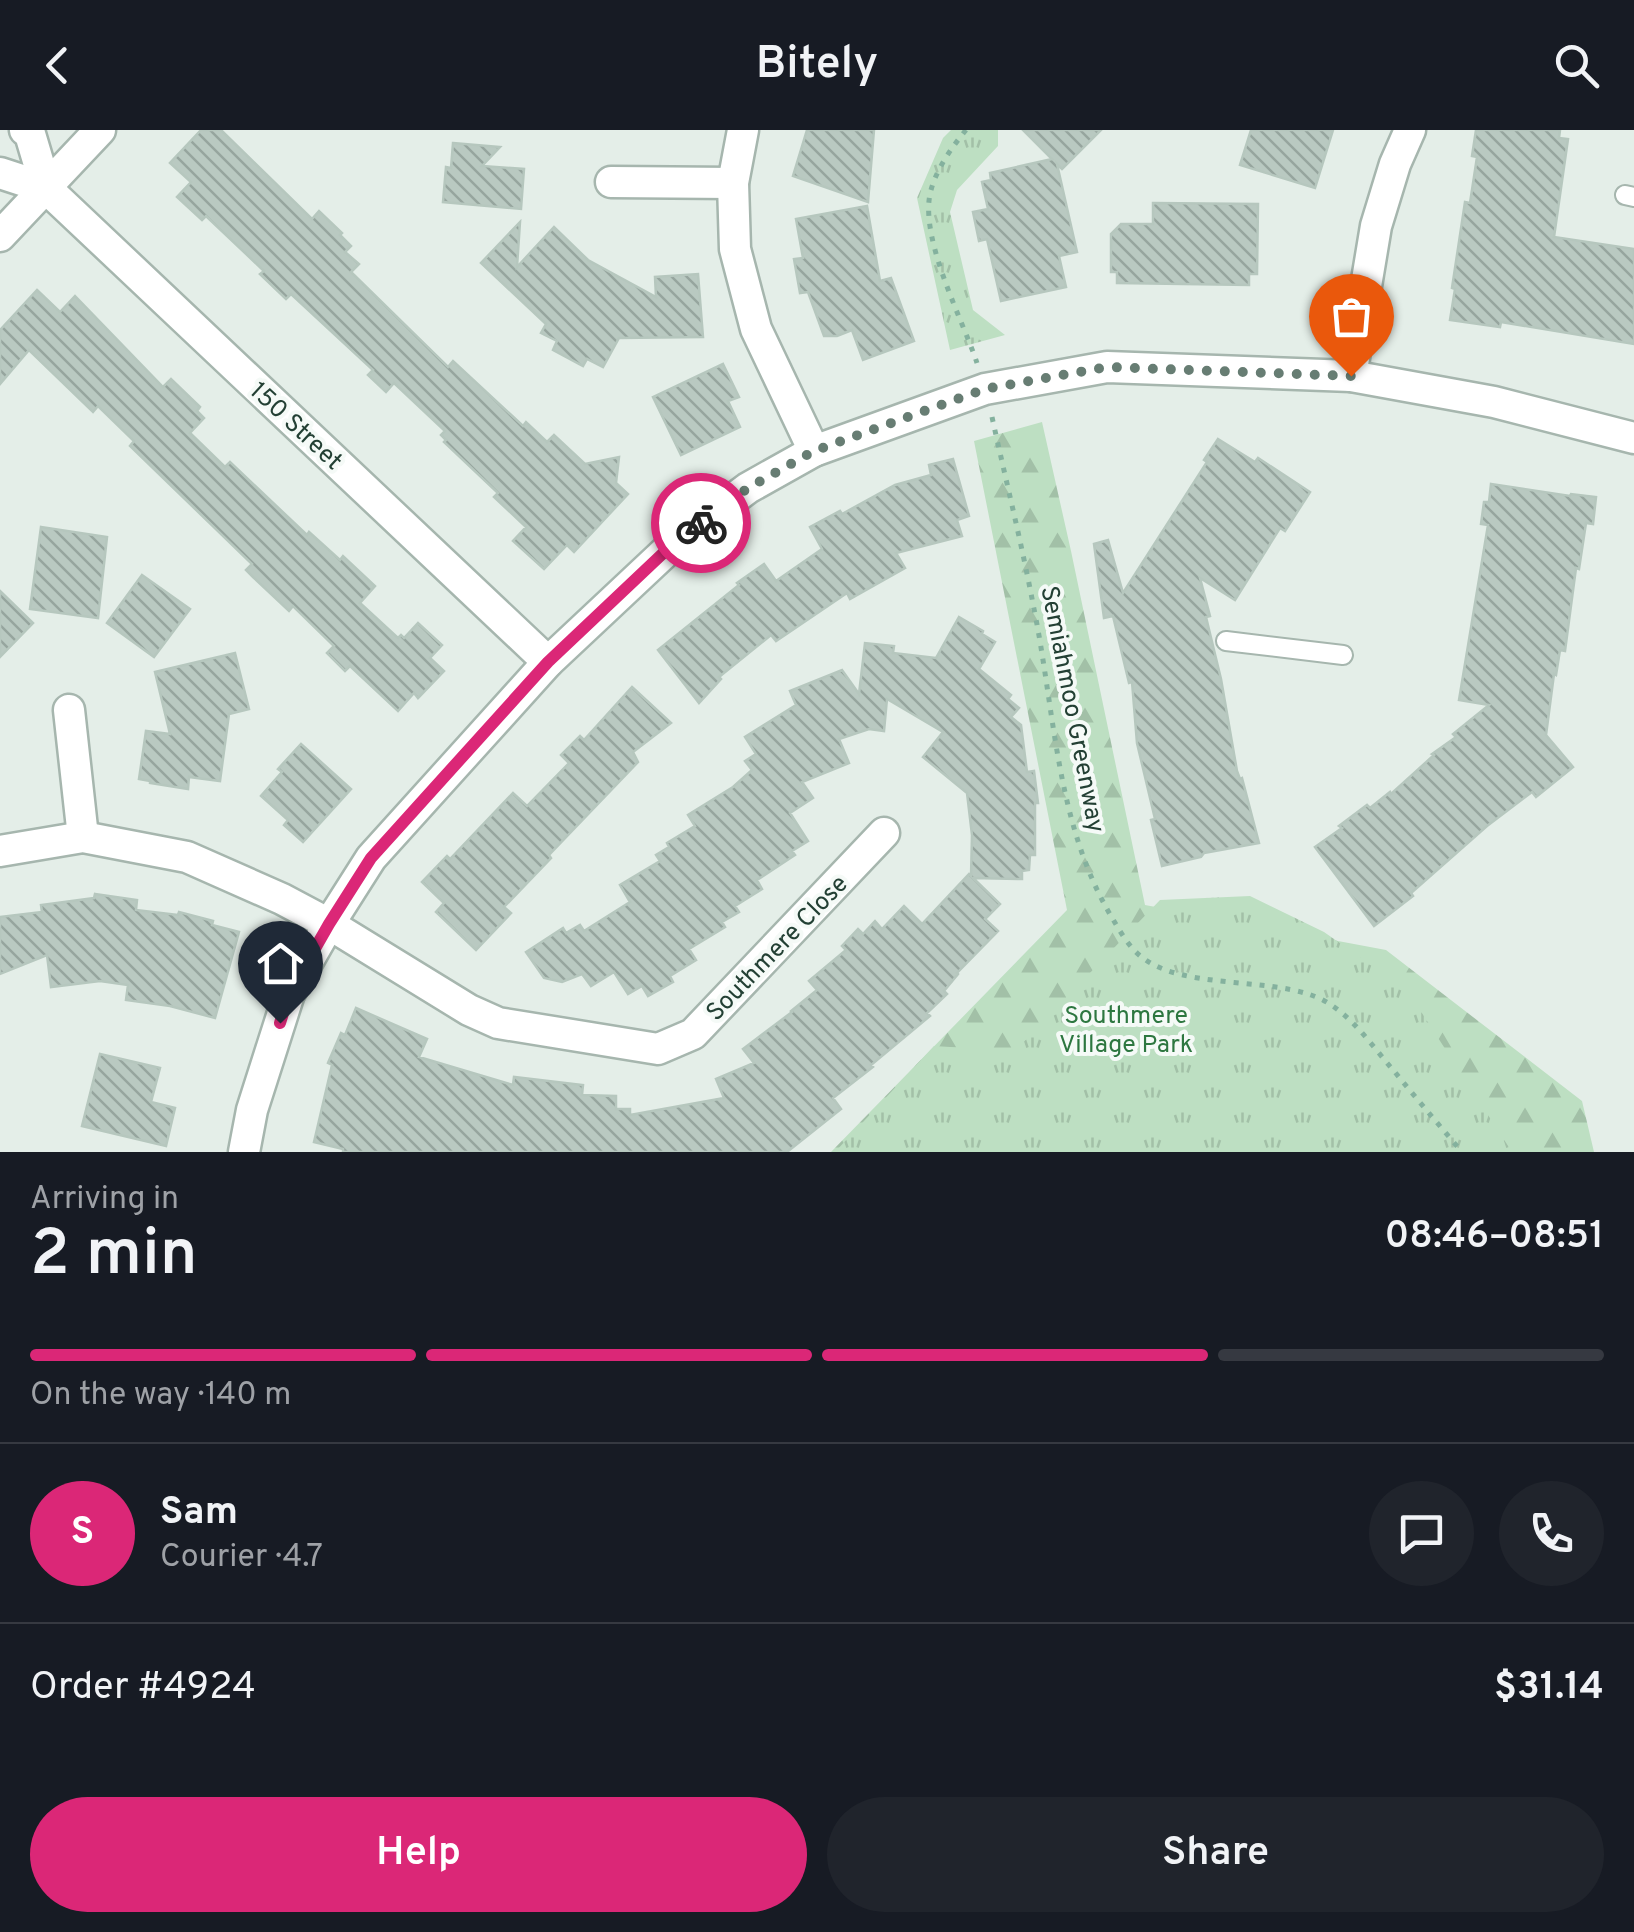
<!DOCTYPE html>
<html lang="en">
<head>
<meta charset="utf-8">
<style>
	:root { --surface:#171b24; --page:#20242c; --text:#f1f3f6; --muted:#9ea1a6; --line:#363941; --accent:#db2777 }
	body { margin:0; font-family:Overpass,sans-serif; background:var(--page); color:var(--text); height:100vh; display:flex; flex-direction:column; font-size:38px; white-space:nowrap }
	* { box-sizing:border-box; margin:0 }
	p { font-size:32px; color:var(--muted) }
	.icon { flex:none; width:55px; height:55px; fill:none; stroke:currentColor; stroke-width:2; stroke-linecap:round; stroke-linejoin:round }
	.map { position:relative; height:1022px; overflow:hidden }
	.sheet { display:flex; flex-direction:column; background:var(--surface); flex:1 }
	.sheet>* { flex:none }
	.pin { position:absolute; display:grid; place-items:center; width:85px; height:85px; color:#fff; margin:-102px -42px; border-radius:50% 50% 50% 0; rotate:-45deg; box-shadow:0 0 10px #0007 }
	.pin .icon { rotate:45deg }
	.courier { position:absolute; display:grid; place-items:center; width:100px; height:100px; margin:-50px; border:8px solid #db2777; border-radius:50%; background:#fff; color:#222; box-shadow:0 2px 12px #0007 }
	.summary em { font-style:normal; font-weight:600 }
	.summary div { display:flex; flex-direction:column-reverse }
	.summary { display:flex; align-items:center; justify-content:space-between; height:170px; padding:0 30px }
	h1 { font-size:65px; font-weight:600; line-height:75px }
	.bar { display:grid; grid-template-columns:repeat(4,1fr); gap:15px 10px; align-content:center; height:120px; padding:0 30px }
	.bar i { height:12px; border-radius:8px; background:var(--line) }
	.bar .active { background:var(--accent) }
	.bar p { grid-column:span 4 }
	.line { display:flex; align-items:center; gap:25px; padding:0 30px; border-top:2px solid var(--line) }
	.line div { flex:1 }
	.round { display:grid; place-items:center; flex:none; width:105px; height:105px; border-radius:52px; background:var(--page) }
	.cta { display:flex; gap:20px; margin-top:auto; padding:20px 30px }
	.cta a { flex:1; height:115px; border-radius:60px; background:var(--accent); color:#fff; font-size:40px; font-weight:600; line-height:115px; text-align:center }
	.cta a+a { background:var(--page); color:var(--text) }
	header { display:flex; justify-content:space-between; align-items:center; height:130px; padding:0 30px; background:var(--surface); font-size:45px; font-weight:600 }
	.map>svg:first-child { display:block }
</style>
</head>
<body>
<header><svg class="icon" aria-label="back" viewBox="0 0 24 24"><path d="M15 5l-7 7 7 7"/></svg>Bitely<svg class="icon" aria-label="search" viewBox="0 0 24 24"><circle cx="10" cy="10" r="6"/><path d="M15 15l6 6"/></svg></header>
<div class="map">
<svg width="1634" height="1022" viewBox="0 0 1634 1022">
	<defs>
		<pattern id="forest-firs" width="22" height="20" patternUnits="userSpaceOnUse" patternTransform="scale(2.5)"><rect width="22" height="20" fill="#bddfc2"/><path d="M5 1l3.5 6h-7zM16 11l3.5 6h-7z" fill="#a2c0a7"/></pattern>
		<pattern id="park-tufts" width="24" height="20" patternUnits="userSpaceOnUse" patternTransform="scale(2.5)"><rect width="24" height="20" fill="#bddfc2"/><path d="M3 7l-1-3M5 7V3M7 7l1-3M15 17l-1-3M17 17v-4M19 17l1-3" fill="none" stroke="#a2c0a7"/></pattern>
		<pattern id="building-back-hatch" width="6" height="6" patternUnits="userSpaceOnUse" patternTransform="scale(2.5)"><rect width="6" height="6" fill="#b9c9c1"/><path d="M-1 5l2 2M0 0l6 6M5-1l2 2" fill="none" stroke="#96a59e"/></pattern>
	</defs>
	<rect width="100%" height="100%" fill="#e4eee8"/>
	<!-- forest -->
	<polygon fill="url(#forest-firs)" points="1042,292 1071,421 1145,775 1386,820 1582,971 1594,1022 831,1022 1067,780 974,311"/>
	<!-- park -->
	<g fill="url(#park-tufts)">
		<polygon points="951,0 998,0 998,16 957,60 950,82 973,180 1005,205 950,220 917,68 943,8"/>
		<polygon points="1250,766 1324,802 1407,860 1512,1022 835,1022 934,916 1015,921 1160,770"/>
	</g>
	<!-- building -->
	<g fill="url(#building-back-hatch)" stroke="#b6c7be" stroke-width="2.5">
		<polygon points="201,0 221,0 312,89 319,81 342,103 340,105 351,116 345,122 359,134 351,142 448,237 453,231 523,296 526,292 547,312 554,305 585,334 619,327 616,353 628,364 574,422 567,415 544,439 513,411 526,397 494,367 498,363 444,312 446,310 441,305 445,301 394,253 386,262 368,245 373,240 291,164 286,169 260,144 264,141 206,86 202,90 177,67 191,52 170,33"/>
		<polygon points="807,0 874,0 868,72 793,46"/>
		<polygon points="1023,0 1101,0 1062,39 1057,34 1077,122 1059,126 1066,157 1001,171 987,109 979,111 973,82 988,79 982,52 991,50 990,43 1052,29"/>
		<polygon points="1251,0 1333,0 1315,58 1240,35"/>
		<polygon points="1476,0 1560,0 1559,8 1568,9 1554,107 1634,119 1634,214 1501,192 1500,197 1450,190 1455,159 1452,158 1465,72 1470,73 1477,27 1472,26"/>
		<polygon points="453,13 500,17 482,36 524,39 521,79 443,72 446,37 451,38"/>
		<polygon points="1153,73 1258,74 1257,144 1249,144 1249,155 1117,153 1117,142 1111,142 1111,104 1121,94 1153,94"/>
		<polygon points="867,76 880,151 891,148 914,211 863,230 852,200 837,206 824,206 808,162 800,163 794,129 803,128 796,89"/>
		<polygon points="520,92 517,137 554,97 588,130 656,167 655,147 698,144 703,207 619,208 603,237 587,229 583,236 553,220 557,211 541,203 546,194 481,133"/>
		<polygon points="37,160 60,182 75,166 163,257 171,249 200,277 197,281 204,288 190,303 225,337 230,332 307,405 309,402 340,430 343,426 375,456 360,473 398,508 401,505 404,508 418,493 442,515 430,528 444,541 418,568 414,563 398,581 350,536 345,541 327,523 334,516 293,476 289,481 253,447 246,440 252,434 130,316 134,311 98,276 93,282 29,220 0,254 0,200"/>
		<polygon points="723,234 739,267 728,271 740,297 681,325 653,267"/>
		<polygon points="1218,309 1255,332 1258,328 1310,362 1285,401 1280,398 1235,470 1200,448 1210,486 1206,487 1221,549 1237,641 1240,649 1242,648 1259,713 1204,723 1201,727 1162,736 1151,690 1155,689 1137,613 1132,552 1129,553 1113,486 1104,488 1094,414 1108,410 1123,463 1207,332 1204,330"/>
		<polygon points="953,329 969,386 957,390 962,406 896,423 905,438 850,469 847,463 776,511 771,505 719,547 721,549 699,573 658,520 739,455 737,453 764,434 776,451 822,419 810,397 840,381 842,384 895,355 931,345 929,335"/>
		<polygon points="1491,354 1570,366 1571,364 1596,367 1593,394 1586,393 1579,439 1576,438 1565,521 1560,520 1556,545 1554,544 1546,605 1573,637 1536,667 1532,662 1487,696 1411,763 1413,766 1374,796 1315,717 1342,698 1339,696 1367,675 1370,678 1390,662 1391,664 1434,625 1432,624 1456,607 1453,604 1489,575 1459,570 1488,395 1481,394 1484,372 1489,372"/>
		<polygon points="41,397 107,407 98,488 30,479"/>
		<polygon points="142,445 190,479 154,527 107,493"/>
		<polygon points="0,461 33,493 0,527"/>
		<polygon points="959,487 983,501 982,504 995,512 979,539 1011,565 1008,569 1019,578 1011,587 1021,595 1027,642 1034,641 1038,673 1035,673 1035,725 1030,725 1029,740 1022,741 1022,749 973,748 1000,774 985,789 998,801 957,843 958,844 944,861 947,864 927,883 930,886 871,935 873,937 833,968 841,979 787,1022 343,1022 343,1019 314,1012 332,935 328,933 341,903 345,905 356,878 427,909 419,927 513,955 514,947 583,955 582,965 616,966 616,979 630,979 630,985 724,968 716,949 754,933 743,919 792,882 791,881 817,860 809,851 846,820 842,816 858,799 863,804 875,791 882,799 904,776 922,794 969,744 971,746 972,705 967,663 923,627 943,602 887,569 884,601 869,599 839,609 849,633 802,652 813,668 790,683 808,711 792,721 795,725 757,750 762,759 735,776 739,782 722,792 725,797 689,819 696,830 670,846 673,852 648,866 642,856 628,864 614,842 591,856 582,844 562,852 544,848 526,822 563,798 566,803 580,795 584,801 630,772 620,755 660,731 656,725 669,717 667,713 695,696 688,685 733,657 752,640 745,631 756,624 745,607 796,575 790,561 842,540 859,564 865,513 894,516 893,523 936,528"/>
		<polygon points="235,523 249,579 229,584 220,651 189,647 188,659 150,653 150,651 139,649 146,601 170,604 155,542"/>
		<polygon points="632,557 671,593 633,622 638,632 549,725 551,728 504,777 511,783 476,820 436,782 444,773 422,752 447,726 450,729 513,663 527,676 569,633 561,625 580,606 584,610"/>
		<polygon points="301,614 351,659 303,712 284,695 288,690 261,666 282,642 278,639"/>
		<polygon points="95,764 137,770 136,780 178,785 179,782 213,791 212,795 239,802 215,888 170,876 126,870 128,855 100,851 51,857 47,825 0,844 0,787 42,782 41,775 94,768"/>
		<polygon points="100,924 160,938 151,972 175,978 166,1016 82,996"/>
	</g>
	<g fill="none" stroke-linecap="round" stroke-linejoin="round">
		<!-- service casing -->
		<g stroke="#a6b6ae" stroke-width="22">
			<g id="service">
				<polyline points="1625,65 1634,67"/>
				<polyline points="1226,511 1343,525"/>
			</g>
		</g>
		<!-- minor casing -->
		<g stroke="#a6b6ae" stroke-width="35">
			<g id="minor">
				<polyline points="25,0 30,4 46,58"/>
				<polyline points="743,0 733,53 735,119 756,199 814,321"/>
				<polyline points="0,43 46,58 548,532"/>
				<polyline points="611,52 733,53"/>
				<polyline points="1351,246 1376,96 1395,34 1410,0"/>
				<polyline points="69,580 83,707"/>
				<polyline points="0,721 83,707 187,727 282,769 329,794 469,880 498,893 658,919 693,904 884,703"/>
				<polyline points="244,1022 252,980 289,864 329,794 371,728 548,532 677,411 748,358 814,321 985,259 1107,237 1351,246 1494,272 1634,308"/>
			</g>
		</g>
		<!-- tertiary casing -->
		<g stroke="#a6b6ae" stroke-width="35">
			<polyline id="tertiary" points="0,106 100,0"/>
		</g>
		<!-- path -->
		<g stroke="#84b19e" stroke-width="5" stroke-dasharray="5 8" stroke-linecap="butt">
			<path d="M966,0C952,17 937,38 931,60C918,106 962,188 977,233"/>
			<path d="M992,287C1006,351 1022,415 1034,479C1055,582 1056,693 1111,786C1120,801 1129,818 1143,828C1182,858 1263,848 1311,865C1347,877 1370,914 1394,941C1416,968 1439,995 1462,1022"/>
		</g>
		<!-- service -->
		<use href="#service" stroke="#fff" stroke-width="18"/>
		<!-- minor -->
		<use href="#minor" stroke="#fff" stroke-width="30"/>
		<!-- tertiary -->
		<use href="#tertiary" stroke="#fff" stroke-width="30"/>
	</g>
	<g fill="none" stroke-linecap="round" stroke-linejoin="round">
		<!-- done -->
		<polyline stroke="#677d73" stroke-width="10" stroke-dasharray="0 18" points="701,393 748,358 814,321 985,259 1107,237 1351,246"/>
		<!-- route -->
		<polyline stroke="#db2777" stroke-width="12" points="280,893 289,864 329,794 371,728 548,532 676,411 701,393"/>
	</g>
	<g text-anchor="middle" stroke-width="8" stroke-linejoin="round" paint-order="stroke">
		<!-- street labels -->
		<g font-size="25" fill="#234034" stroke="#f5faf7">
			<text transform="translate(297 295) rotate(43)" y="9">150 Street</text>
			<text transform="translate(1074 579) rotate(79)" y="9">Semiahmoo Greenway</text>
			<text transform="translate(776 817) rotate(-46)" y="9">Southmere Close</text>
		</g>
		<!-- park labels -->
		<g font-size="25" fill="#2d7740" stroke="#f5faf7">
			<text x="1126" y="893">Southmere<tspan x="1126" dy="29">Village Park</tspan></text>
		</g>
	</g>
</svg>
<div class="pin" style="left:1351px;top:246px;background:#ea580c"><svg class="icon" aria-label="bag" viewBox="0 0 24 24"><path d="M5 8h14l-1 12H6zM9 8a3 3 0 0 1 6 0"/></svg></div>
<div class="pin" style="left:280px;top:893px;background:#1f2937"><svg class="icon" aria-label="home" viewBox="0 0 24 24"><path d="M3 11l9-7 9 7M6 9v11h12V9"/></svg></div>
<div class="courier" style="left:701px;top:393px"><svg class="icon" aria-label="bike" viewBox="0 0 24 24"><circle cx="6" cy="16" r="4"/><circle cx="18" cy="16" r="4"/><path d="M6 16l4-8h5l3 8M10 8l3 8H6M13 5h3"/></svg></div>
</div>
<section class="sheet">
<div class="summary"><div><h1>2 min</h1><p>Arriving in</p></div><em>08:46–08:51</em></div>
<div class="bar"><i class="active"></i><i class="active"></i><i class="active"></i><i></i><p>On the way · 140 m</p></div>
<div class="line" style="height:180px"><b class="round" style="background:var(--accent);color:#fff">S</b><div><b>Sam</b><p>Courier · 4.7</p></div><a class="round"><svg class="icon" aria-label="chat" viewBox="0 0 24 24"><path d="M4 5h16v11H9l-5 4z"/></svg></a><a class="round"><svg class="icon" aria-label="phone" viewBox="0 0 24 24"><path d="M5 4h4l2 5-3 2q2 4 5 5l2-3 5 2v4C11 20 4 13 5 4z"/></svg></a></div>
<div class="line" style="height:130px"><div>Order #4924</div><b>$31.14</b></div>
<div class="cta"><a>Help</a><a>Share</a></div>
</section>
</body>
</html>
